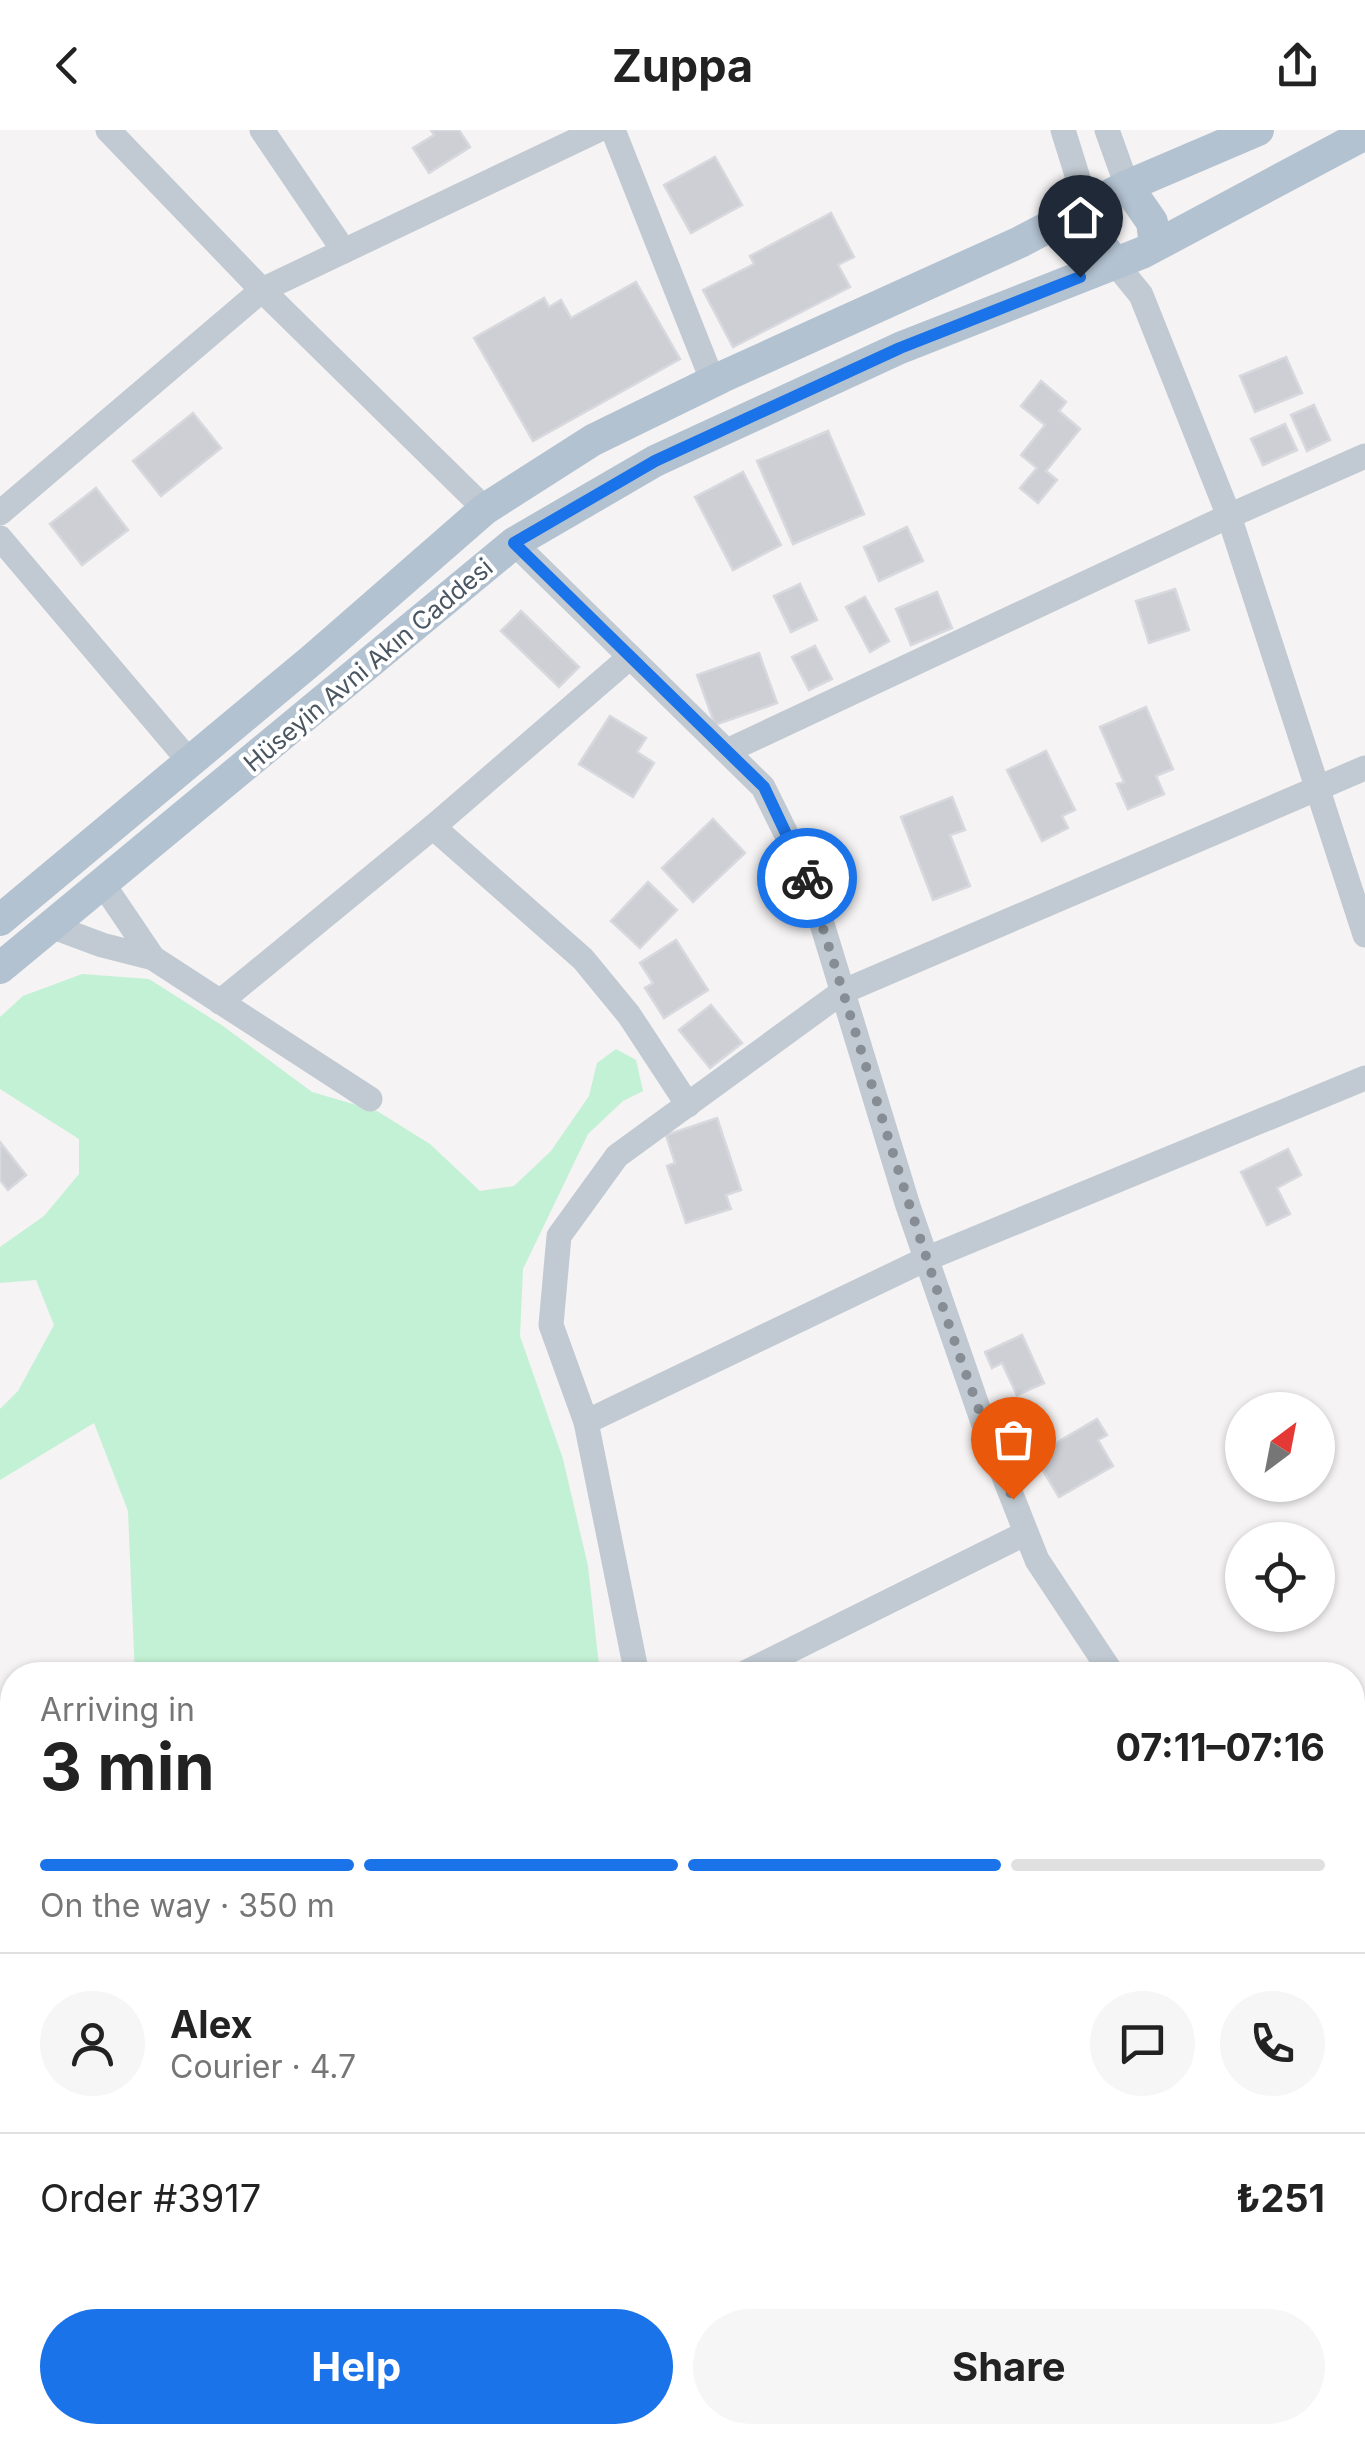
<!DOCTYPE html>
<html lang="en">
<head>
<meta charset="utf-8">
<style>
	:root { --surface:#fff; --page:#f6f6f6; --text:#222; --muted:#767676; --line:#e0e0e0; --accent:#1a73e8 }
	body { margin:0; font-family:Inter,sans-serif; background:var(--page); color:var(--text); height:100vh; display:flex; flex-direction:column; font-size:38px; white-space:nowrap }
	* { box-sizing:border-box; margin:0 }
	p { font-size:32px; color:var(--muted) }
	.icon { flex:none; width:55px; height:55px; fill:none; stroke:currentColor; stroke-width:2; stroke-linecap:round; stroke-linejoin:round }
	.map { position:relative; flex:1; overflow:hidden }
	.panel { position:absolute; left:0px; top:1532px; width:1365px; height:782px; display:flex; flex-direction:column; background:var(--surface); border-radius:40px 40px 0 0; box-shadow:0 2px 8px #0004 }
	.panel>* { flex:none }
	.needle { width:65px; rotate:32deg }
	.tools { position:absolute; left:1225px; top:1262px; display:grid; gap:20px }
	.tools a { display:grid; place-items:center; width:110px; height:110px; border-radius:50%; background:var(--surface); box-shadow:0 2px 8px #0004; font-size:50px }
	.pin { position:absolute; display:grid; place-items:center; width:85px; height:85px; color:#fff; margin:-102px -42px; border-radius:50% 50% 50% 0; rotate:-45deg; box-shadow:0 0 10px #0007 }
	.pin .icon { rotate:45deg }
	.courier { position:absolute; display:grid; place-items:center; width:100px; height:100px; margin:-50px; border:8px solid #1a73e8; border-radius:50%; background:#fff; color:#222; box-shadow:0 2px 12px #0007 }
	.head em { font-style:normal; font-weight:700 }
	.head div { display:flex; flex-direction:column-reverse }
	.head { display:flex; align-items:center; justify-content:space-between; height:170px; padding:0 40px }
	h1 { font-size:65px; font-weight:700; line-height:75px }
	.bar { display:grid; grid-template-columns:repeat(4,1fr); gap:15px 10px; align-content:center; height:120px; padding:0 40px }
	.bar i { height:12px; border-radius:8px; background:var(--line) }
	.bar .selected { background:var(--accent) }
	.bar p { grid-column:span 4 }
	.line { display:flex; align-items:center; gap:25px; padding:0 40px; border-top:2px solid var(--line) }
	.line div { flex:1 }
	.round { display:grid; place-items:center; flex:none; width:105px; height:105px; border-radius:52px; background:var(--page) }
	.cta { display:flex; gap:20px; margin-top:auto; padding:20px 40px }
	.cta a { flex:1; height:115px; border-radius:60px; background:var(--accent); color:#fff; font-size:40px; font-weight:700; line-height:115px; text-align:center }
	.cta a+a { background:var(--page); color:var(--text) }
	header { display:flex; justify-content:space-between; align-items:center; height:130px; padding:0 40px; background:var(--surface); font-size:45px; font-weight:700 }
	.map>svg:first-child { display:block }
</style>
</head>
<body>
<header><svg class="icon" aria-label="back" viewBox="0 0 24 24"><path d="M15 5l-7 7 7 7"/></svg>Zuppa<svg class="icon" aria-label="share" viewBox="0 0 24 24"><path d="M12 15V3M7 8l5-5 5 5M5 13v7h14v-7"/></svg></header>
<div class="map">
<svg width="1365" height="2313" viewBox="0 0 1365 2313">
	<rect width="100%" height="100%" fill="#f5f3f3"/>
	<!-- green -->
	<g fill="#c3f1d5">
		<polygon points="82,844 149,849 223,896 312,962 377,981 430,1014 480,1061 514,1056 551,1021 589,966 597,933 616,919 636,930 643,961 623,971 588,1004 523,1139 520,1206 563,1329 588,1436 600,1545 135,1545 128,1381 94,1293 0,1350 0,1279 18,1261 54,1195 36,1150 0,1153 0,1117 44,1086 79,1044 79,1009 0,959 0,887 23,866"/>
		<polygon points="12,1620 12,1762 0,1741 0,1627"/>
		<polygon points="0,1952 12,1964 12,2302 298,2302 304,2313 0,2313"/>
		<polygon points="1045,2302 1061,2312 1091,2303 1190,2303 1184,2313 646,2313 632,2303"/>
	</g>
	<!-- building -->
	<g fill="#cdcfd5" stroke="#d7d9de" stroke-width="2.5">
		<polygon points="431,0 459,0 470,17 429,43 413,18 434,5"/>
		<polygon points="715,27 742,75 691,103 664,55"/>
		<polygon points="831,83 854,127 838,135 850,157 733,217 703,160 754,134 750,126"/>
		<polygon points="636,152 680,229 533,311 474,208 544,168 549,177 561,170 571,188"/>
		<polygon points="1286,227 1302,263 1255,282 1240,246"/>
		<polygon points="1041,251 1066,272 1059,281 1080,299 1046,341 1057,350 1038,373 1020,358 1037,338 1021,325 1045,295 1021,276"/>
		<polygon points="1314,275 1330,310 1307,321 1291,285"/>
		<polygon points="193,283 221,318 161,366 133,331"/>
		<polygon points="1285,294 1297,320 1263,335 1251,309"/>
		<polygon points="828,301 864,384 793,414 757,331"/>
		<polygon points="743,342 781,415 733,440 695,367"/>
		<polygon points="96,358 128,400 82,435 50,394"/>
		<polygon points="907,397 923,431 879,451 864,417"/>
		<polygon points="800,454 817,490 791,502 774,466"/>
		<polygon points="1175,459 1189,500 1149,513 1136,471"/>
		<polygon points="937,462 952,498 911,515 896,479"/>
		<polygon points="865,467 889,511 870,522 846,477"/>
		<polygon points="521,481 579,537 559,557 501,501"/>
		<polygon points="815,516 832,549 809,560 792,527"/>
		<polygon points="759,523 777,573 715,595 697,545"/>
		<polygon points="1146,577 1173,639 1156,646 1164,664 1128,679 1117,654 1124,652 1100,597"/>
		<polygon points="610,586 646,608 637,622 654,633 633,667 579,634"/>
		<polygon points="1046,621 1075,680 1062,686 1068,698 1042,711 1007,640"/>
		<polygon points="952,667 965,700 950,705 970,756 933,770 901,687"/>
		<polygon points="713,689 745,723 693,772 662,738"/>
		<polygon points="648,752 677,780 640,818 611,791"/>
		<polygon points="676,810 708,860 664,888 645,858 653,853 640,833"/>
		<polygon points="711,875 742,913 710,938 679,900"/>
		<polygon points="717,988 741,1060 726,1065 731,1079 686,1093 667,1036 675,1033 666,1005"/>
		<polygon points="0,1012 26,1045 8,1060 0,1050"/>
		<polygon points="1288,1019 1301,1045 1277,1058 1290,1084 1267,1095 1241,1042"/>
		<polygon points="1022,1205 1044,1253 1017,1265 1002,1233 992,1238 985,1222"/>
		<polygon points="1097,1289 1107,1305 1098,1310 1113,1336 1059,1367 1034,1326"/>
	</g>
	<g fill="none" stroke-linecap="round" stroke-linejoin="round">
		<!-- path -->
		<g stroke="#7ad0a6" stroke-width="4" stroke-dasharray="8 5" stroke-linecap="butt">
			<polyline points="0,2280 12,2285"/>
			<polyline points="28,2302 37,2313"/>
		</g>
		<!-- minor -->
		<g stroke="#c1cad2" stroke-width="25">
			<polyline points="108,0 262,160 598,0"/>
			<polyline points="262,0 344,121"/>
			<polyline points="613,0 713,252"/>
			<polyline points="1063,0 1087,77"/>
			<polyline points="1107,0 1127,56"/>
			<polyline points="1115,133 1141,165 1229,386 1365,805"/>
			<polyline points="0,383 262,160 485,379"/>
			<polyline points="0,408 190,632"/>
			<polyline points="514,413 763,657 808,748 908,1076 986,1301 1037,1430 1113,1545"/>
			<polyline points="727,621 1229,386 1365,326"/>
			<polyline points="433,697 583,829 629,885 688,975"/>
			<polyline points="103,754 153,828"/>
			<polyline points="51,796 102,815 153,828 370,969"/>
			<polyline points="220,872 433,697 630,527"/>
			<polyline points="586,1292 926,1129 1365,948"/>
			<polyline points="637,1545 586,1292 551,1195 559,1106 617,1026 842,862 1365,638"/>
			<polyline points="741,1545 1026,1403"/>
			<polyline points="1352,1930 1365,1951"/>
		</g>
		<!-- major -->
		<g stroke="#b3c2d1" stroke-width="32">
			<polyline points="1127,56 1152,92 1155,115"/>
			<polyline points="1087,77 1098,111 1115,133"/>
			<polyline points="0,790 313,529 485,379 593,310 722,247 1020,112 1127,56 1258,0"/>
			<polyline points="0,838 514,413 655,331 900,218 1144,122 1365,4"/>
			<polyline points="0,1860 12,1869"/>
			<polyline points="0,1901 12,1911"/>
			<polyline points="333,2302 339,2313"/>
			<polyline points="381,2302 387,2313"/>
		</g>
	</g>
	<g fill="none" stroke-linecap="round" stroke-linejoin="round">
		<!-- done -->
		<path stroke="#868d94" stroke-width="10" stroke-dasharray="0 18" d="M807,748C874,956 932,1166 1013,1369"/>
		<!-- route -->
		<polyline stroke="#1a73e8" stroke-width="12" points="807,748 764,657 514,413 655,331 900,218 1080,147"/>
	</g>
	<g text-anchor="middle" stroke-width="8" stroke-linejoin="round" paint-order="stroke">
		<!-- street labels -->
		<g font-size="25" fill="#4a5661" stroke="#fff">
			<text transform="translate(368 535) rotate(-40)" y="9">Hüseyin Avni Akın Caddesi</text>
		</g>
	</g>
</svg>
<div class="tools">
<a><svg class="needle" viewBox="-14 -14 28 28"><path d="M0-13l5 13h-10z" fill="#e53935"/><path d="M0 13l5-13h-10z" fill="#767676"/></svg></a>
<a><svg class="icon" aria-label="locate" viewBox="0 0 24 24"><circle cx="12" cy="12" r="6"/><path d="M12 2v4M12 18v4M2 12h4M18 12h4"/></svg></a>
</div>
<div class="pin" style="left:1013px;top:1369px;background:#ea580c"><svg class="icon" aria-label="bag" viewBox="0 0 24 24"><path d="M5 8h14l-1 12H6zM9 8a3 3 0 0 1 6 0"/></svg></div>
<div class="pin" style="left:1080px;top:147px;background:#1f2937"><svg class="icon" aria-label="home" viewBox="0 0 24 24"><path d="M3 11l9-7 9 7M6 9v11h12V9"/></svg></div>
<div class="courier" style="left:807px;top:748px"><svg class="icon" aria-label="bike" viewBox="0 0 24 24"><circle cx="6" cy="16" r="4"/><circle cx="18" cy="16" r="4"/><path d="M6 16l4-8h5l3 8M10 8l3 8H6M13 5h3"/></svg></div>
<section class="panel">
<div class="head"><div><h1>3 min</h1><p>Arriving in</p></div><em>07:11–07:16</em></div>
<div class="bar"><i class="selected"></i><i class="selected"></i><i class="selected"></i><i></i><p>On the way · 350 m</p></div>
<div class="line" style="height:180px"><a class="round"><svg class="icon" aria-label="person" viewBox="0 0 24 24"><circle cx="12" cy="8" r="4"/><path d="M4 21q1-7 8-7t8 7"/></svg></a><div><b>Alex</b><p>Courier · 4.7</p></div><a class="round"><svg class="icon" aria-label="chat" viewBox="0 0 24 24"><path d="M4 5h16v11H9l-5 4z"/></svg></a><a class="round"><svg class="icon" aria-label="phone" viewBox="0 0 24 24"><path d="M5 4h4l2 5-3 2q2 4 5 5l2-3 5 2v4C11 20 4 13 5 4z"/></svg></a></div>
<div class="line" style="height:130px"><div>Order #3917</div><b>₺251</b></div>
<div class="cta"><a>Help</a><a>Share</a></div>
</section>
</div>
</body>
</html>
